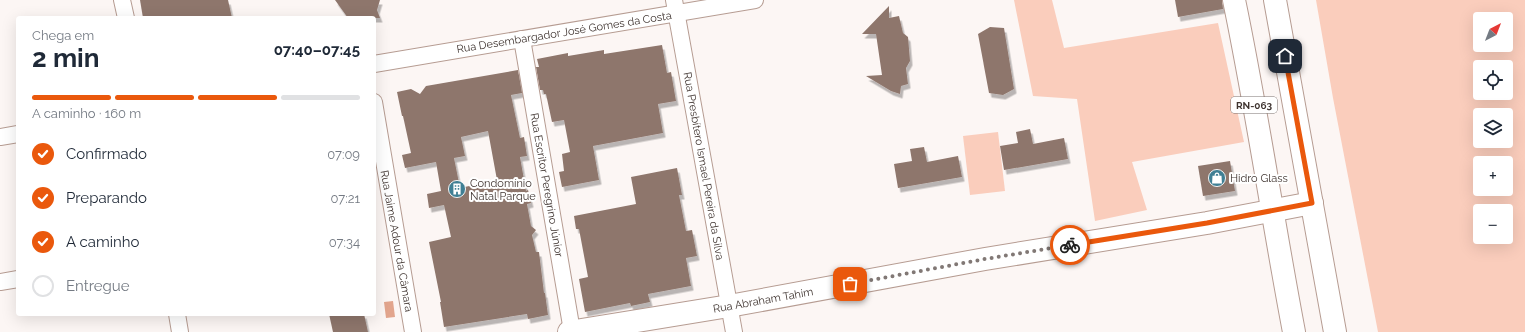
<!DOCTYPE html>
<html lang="pt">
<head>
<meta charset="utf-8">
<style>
	:root { --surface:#fff; --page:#f2f2f3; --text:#1f2937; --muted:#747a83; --line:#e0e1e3; --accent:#ea580c }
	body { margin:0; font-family:Raleway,sans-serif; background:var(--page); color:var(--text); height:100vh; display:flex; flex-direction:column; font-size:15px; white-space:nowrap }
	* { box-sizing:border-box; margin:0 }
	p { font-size:13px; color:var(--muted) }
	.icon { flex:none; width:22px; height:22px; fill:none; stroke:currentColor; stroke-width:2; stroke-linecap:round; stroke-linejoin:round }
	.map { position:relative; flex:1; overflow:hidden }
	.side { position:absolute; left:16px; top:16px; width:360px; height:300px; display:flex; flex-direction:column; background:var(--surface); border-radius:4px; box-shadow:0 4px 16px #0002 }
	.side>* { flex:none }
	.needle { width:26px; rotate:42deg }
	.fabs { position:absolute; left:1473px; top:12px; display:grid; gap:8px }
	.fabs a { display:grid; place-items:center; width:40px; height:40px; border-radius:4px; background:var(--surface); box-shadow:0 4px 16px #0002; font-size:20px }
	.pin { position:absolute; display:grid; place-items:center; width:34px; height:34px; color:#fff; margin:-17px; border-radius:8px; box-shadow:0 2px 6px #0006 }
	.courier { position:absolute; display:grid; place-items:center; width:40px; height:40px; margin:-20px; border:3px solid #ea580c; border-radius:50%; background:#fff; color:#222; box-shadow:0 1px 5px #0007 }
	.summary em { font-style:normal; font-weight:700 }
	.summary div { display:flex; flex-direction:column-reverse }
	.summary { display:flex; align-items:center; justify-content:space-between; height:68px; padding:0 16px }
	h1 { font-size:26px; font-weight:700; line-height:30px }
	.bar { display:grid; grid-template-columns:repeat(4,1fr); gap:6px 4px; align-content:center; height:48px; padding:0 16px }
	.bar i { height:5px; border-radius:3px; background:var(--line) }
	.bar .on { background:var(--accent) }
	.bar p { grid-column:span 4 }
	ol { padding:0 16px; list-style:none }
	li { display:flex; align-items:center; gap:12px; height:44px }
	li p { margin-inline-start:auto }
	li .icon { padding:4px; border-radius:50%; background:var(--accent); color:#fff; stroke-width:4 }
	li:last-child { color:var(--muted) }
	li i { width:22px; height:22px; border:2px solid var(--line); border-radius:50% }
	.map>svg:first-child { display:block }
</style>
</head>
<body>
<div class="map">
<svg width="1525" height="332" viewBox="0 0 1525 332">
	<defs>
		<filter id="shadow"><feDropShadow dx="2.5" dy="4.5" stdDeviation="0" flood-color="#0004"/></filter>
	</defs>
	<rect width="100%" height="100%" fill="#fcf6f4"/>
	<!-- green -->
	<g fill="#facdbc" fill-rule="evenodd">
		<polygon points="1014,0 1052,0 1064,48 1218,23 1244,142 1132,162 1147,210 1095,221 1077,99 1033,96"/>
		<path d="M1316,0H1525V332H1378L1333,98ZM1480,19H1506V45H1480ZM1480,67H1506V93H1480ZM1480,115H1506V141H1480ZM1480,163H1506V189H1480ZM1480,211H1506V237H1480Z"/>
		<polygon points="998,132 1005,191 970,195 963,136"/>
	</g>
	<!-- water -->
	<polygon fill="#e2a58d" points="393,301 395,317 386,318 384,302"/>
	<!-- building -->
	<g fill="#8e766c" fill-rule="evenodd" filter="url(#shadow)">
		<polygon points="140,0 228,0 232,18 143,18"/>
		<polygon points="335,0 380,0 377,10 380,18 348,18"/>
		<polygon points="1175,0 1222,0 1223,9 1178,17"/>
		<polygon points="889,6 889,18 899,16 903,33 908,37 910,61 906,68 908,84 901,86 900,94 891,91 866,76 882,75 876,34 862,34"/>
		<polygon points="990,27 1004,28 1014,89 1003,95 989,93 978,34"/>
		<polygon points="662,45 667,73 671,72 676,101 658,104 663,133 593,146 599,180 562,187 559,172 564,171 562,154 570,152 564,120 552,122 546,94 544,94 543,90 540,90 536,67 539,67 537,59 568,53 568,56 604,50 604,54"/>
		<path d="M518,70L522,93L511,95L520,138L524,137L527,156L520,157L526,191L528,190L531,203L527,204L531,226L536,230L532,235L536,252H539L544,293H545L548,315L528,319L527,314L444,327L440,302H441L429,242L451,237L444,205L429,208L427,194L441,191L436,162L405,168L402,155L411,153L403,116H402L397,92L411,89L420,94L426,86ZM488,131L497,180L460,188L454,158L465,156L461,137Z"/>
		<polygon points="1030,129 1033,144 1064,138 1068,159 1004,170 1000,146 1018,143 1016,132"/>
		<polygon points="924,147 927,162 958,156 962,177 898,188 894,164 912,161 910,149"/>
		<polygon points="1230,161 1235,191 1203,196 1198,166"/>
		<polygon points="677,168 682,195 679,195 686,231 692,230 697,256 686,258 691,286 648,294 650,302 631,306 630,303 585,312 579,279 588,277 579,229 576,229 574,216 636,204 631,177"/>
		<polygon points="329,314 364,314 368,332 333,332"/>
	</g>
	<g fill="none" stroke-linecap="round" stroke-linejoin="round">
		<!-- minor casing -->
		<g stroke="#b69c92" stroke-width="18">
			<g id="minor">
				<polyline points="122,0 126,18"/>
				<polyline points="674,0 734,332"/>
				<polyline points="522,39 572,331"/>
				<polyline points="374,64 755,0"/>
				<polyline points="374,102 413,332"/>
				<polyline points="0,137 18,134"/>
				<polyline points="0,282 18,279"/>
				<polyline points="177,314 180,332"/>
			</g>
		</g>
		<!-- secondary casing -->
		<g stroke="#b69c92" stroke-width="24">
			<polyline id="secondary" points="569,332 729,306 985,259 1207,223 1312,203"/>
		</g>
		<!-- primary casing -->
		<g stroke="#b69c92" stroke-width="24">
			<g id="primary">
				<path d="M1234,0C1257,110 1273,222 1294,332"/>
				<polyline points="1275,0 1335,332"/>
			</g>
		</g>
		<!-- minor -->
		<use href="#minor" stroke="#fff" stroke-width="16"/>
		<!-- secondary -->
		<use href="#secondary" stroke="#fff" stroke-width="22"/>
		<!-- primary -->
		<use href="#primary" stroke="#fff" stroke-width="22"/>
	</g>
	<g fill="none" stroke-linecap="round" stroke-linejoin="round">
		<!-- done -->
		<polyline stroke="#817875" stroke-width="4" stroke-dasharray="0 7.2" points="850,284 985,259 1070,245"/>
		<!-- route -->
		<polyline stroke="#ea580c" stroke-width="5" points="1070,245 1207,223 1312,203 1285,56"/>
	</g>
	<!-- icons -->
	<defs>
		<g id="shop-disc" transform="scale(0.9)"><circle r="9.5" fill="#407f94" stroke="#fff"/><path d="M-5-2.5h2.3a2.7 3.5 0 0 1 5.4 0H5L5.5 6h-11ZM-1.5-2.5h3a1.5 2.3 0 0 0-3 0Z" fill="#fff"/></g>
		<g id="building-disc" transform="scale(0.9)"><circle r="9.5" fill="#407f94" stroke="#fff"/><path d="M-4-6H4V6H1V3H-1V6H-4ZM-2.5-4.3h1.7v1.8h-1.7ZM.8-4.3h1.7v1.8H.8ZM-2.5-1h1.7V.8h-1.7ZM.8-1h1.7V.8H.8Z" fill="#fff"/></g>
	</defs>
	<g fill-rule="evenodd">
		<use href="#shop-disc" x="1217" y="178"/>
		<use href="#building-disc" x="457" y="189"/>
	</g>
	<g text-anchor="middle" stroke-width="4" stroke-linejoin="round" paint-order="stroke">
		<!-- shield labels -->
		<rect fill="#fff" stroke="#79716e" stroke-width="1" x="1231" y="97" width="46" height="16" rx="3"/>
		<g font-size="10" font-weight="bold" fill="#3f3430">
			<text x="1254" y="109">RN-063</text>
		</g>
		<!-- street labels -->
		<g font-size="11" fill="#3f3430" stroke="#fff">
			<text transform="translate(564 32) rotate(-9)" y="4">Rua Desembargador José Gomes da Costa</text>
			<text transform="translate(704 166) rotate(80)" y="4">Rua Presbítero Ismael Pereira da Silva</text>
			<text transform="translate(547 185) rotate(80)" y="4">Rua Escritor Peregrino Júnior</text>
			<text transform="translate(397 241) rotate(80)" y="4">Rua Jaime Adour da Câmara</text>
			<text transform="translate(763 300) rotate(-10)" y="4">Rua Abraham Tahim</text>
		</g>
		<!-- poi labels -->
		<g font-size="11" fill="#3f3430" stroke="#fff" text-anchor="start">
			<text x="1230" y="182">Hidro Glass</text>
			<text x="470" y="187">Condomínio<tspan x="470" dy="13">Natal Parque</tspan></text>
		</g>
	</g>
</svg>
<div class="fabs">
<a><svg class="needle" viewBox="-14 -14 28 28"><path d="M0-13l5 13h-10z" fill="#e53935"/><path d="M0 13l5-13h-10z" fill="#747a83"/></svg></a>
<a><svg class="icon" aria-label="locate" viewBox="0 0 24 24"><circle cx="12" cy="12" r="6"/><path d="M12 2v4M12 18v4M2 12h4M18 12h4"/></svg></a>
<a><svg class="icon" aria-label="layers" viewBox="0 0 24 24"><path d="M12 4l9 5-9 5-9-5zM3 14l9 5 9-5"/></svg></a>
<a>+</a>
<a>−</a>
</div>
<div class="pin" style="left:850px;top:284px;background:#ea580c"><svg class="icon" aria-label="bag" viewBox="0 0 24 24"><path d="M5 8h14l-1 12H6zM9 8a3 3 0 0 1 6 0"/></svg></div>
<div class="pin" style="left:1285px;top:56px;background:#1f2937"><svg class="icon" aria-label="home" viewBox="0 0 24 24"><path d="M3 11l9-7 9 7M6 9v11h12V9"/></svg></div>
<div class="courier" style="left:1070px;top:245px"><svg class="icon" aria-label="bike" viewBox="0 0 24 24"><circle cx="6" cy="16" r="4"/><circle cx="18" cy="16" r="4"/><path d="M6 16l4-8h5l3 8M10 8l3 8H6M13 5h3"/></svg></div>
<section class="side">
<div class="summary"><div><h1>2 min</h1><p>Chega em</p></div><em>07:40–07:45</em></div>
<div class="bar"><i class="on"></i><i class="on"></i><i class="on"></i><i></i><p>A caminho · 160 m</p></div>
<ol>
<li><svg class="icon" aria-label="check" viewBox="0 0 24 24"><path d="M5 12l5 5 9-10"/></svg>Confirmado<p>07:09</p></li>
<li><svg class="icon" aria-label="check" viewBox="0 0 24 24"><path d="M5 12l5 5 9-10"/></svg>Preparando<p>07:21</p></li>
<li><svg class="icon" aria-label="check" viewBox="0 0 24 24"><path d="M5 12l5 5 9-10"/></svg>A caminho<p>07:34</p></li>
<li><i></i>Entregue</li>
</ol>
</section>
</div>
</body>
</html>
